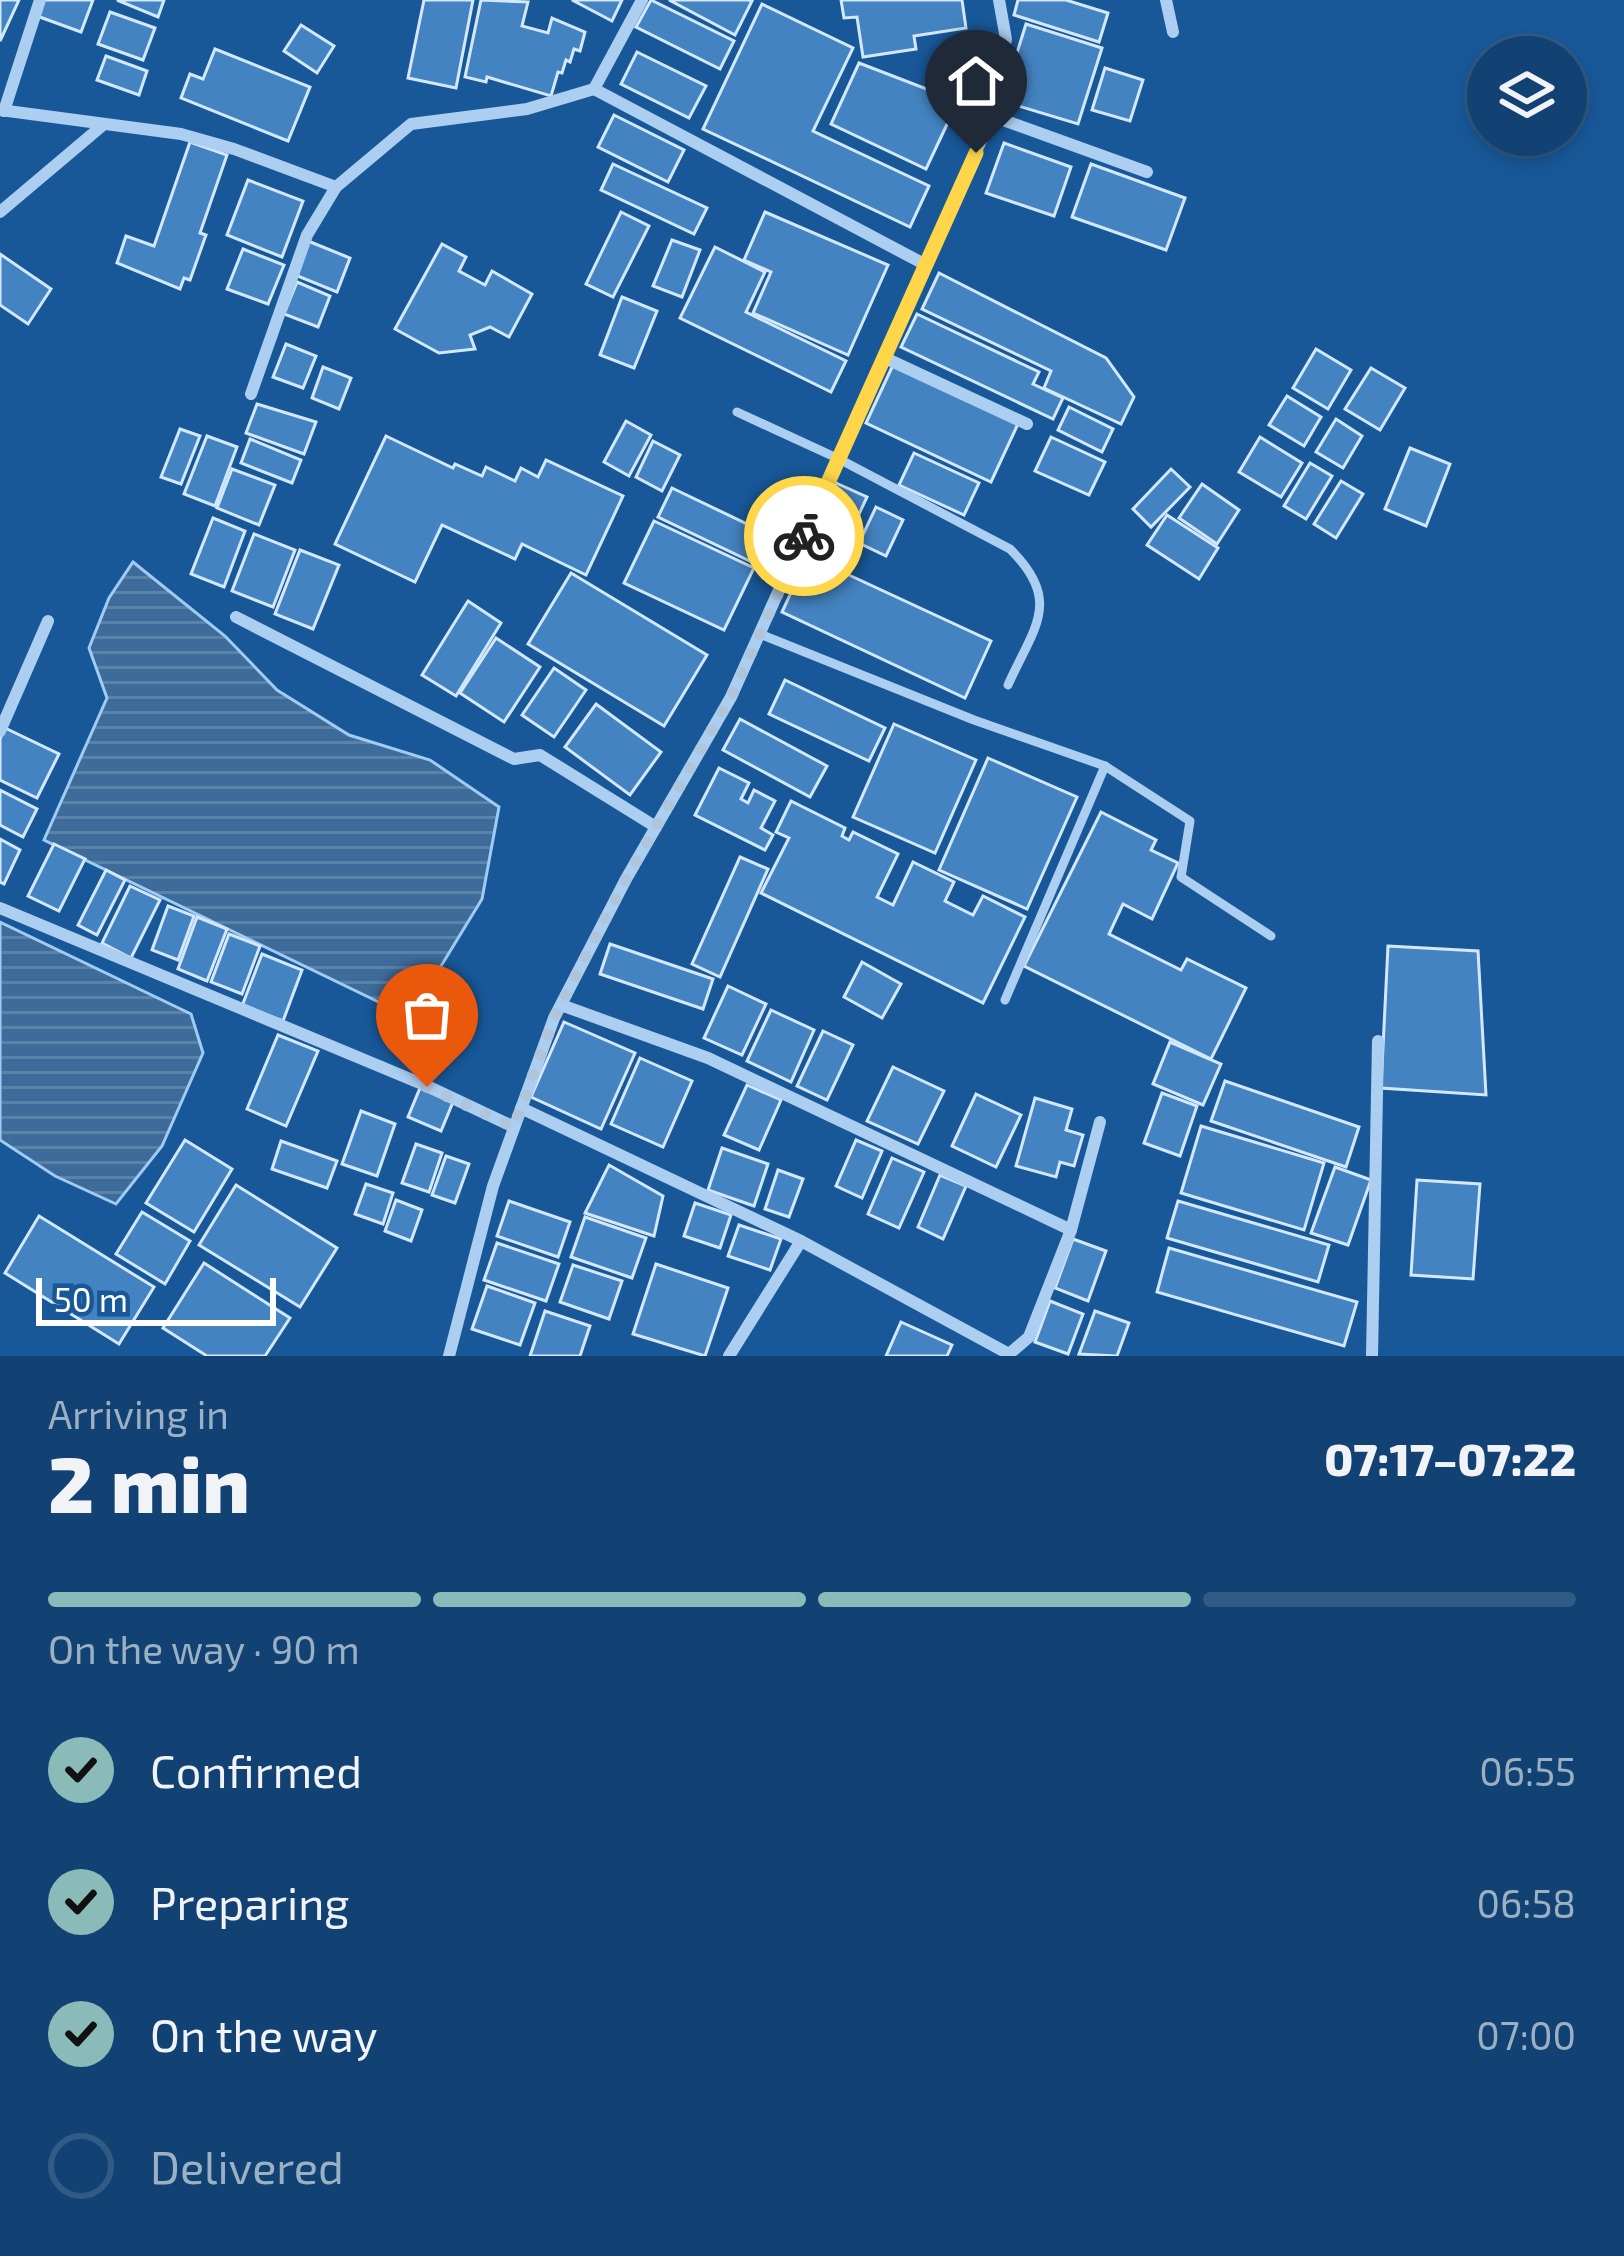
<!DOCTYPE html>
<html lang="en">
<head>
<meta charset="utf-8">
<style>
	:root { --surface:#124273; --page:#1f4d7b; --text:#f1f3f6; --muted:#9cb0c4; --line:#315b85; --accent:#8bbbb9 }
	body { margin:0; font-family:"Exo 2",sans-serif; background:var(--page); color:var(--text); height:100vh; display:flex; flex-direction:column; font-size:45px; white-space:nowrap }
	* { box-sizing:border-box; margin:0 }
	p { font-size:39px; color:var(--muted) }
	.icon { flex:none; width:66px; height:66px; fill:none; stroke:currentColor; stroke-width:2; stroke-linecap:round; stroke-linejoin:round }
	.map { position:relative; height:1356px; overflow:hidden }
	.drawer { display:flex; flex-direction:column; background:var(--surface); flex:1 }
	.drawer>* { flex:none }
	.buttons { position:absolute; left:1467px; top:36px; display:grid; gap:24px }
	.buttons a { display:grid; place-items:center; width:120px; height:120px; border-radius:50%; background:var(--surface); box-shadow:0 6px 18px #0003,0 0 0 3px var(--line); font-size:60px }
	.scale { position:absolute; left:36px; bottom:30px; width:240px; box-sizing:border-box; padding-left:12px; border:6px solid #fff; border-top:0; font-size:33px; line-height:42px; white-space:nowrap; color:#fff; -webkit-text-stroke:9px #185899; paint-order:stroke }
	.pin { position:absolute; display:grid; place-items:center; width:102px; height:102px; color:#fff; margin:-123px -51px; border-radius:50% 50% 50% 0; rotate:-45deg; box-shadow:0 0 12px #0007 }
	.pin .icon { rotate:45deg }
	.courier { position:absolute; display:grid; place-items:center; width:120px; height:120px; margin:-60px; border:9px solid #ffd54a; border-radius:50%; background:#fff; color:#222; box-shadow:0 3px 15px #0007 }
	.overview em { font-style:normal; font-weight:800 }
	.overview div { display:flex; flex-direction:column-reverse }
	.overview { display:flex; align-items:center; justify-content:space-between; height:204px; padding:0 48px }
	h1 { font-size:78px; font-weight:800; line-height:90px }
	.bar { display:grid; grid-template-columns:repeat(4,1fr); gap:18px 12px; align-content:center; height:144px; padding:0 48px }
	.bar i { height:15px; border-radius:9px; background:var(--line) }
	.bar .on { background:var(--accent) }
	.bar p { grid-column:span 4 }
	ol { padding:0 48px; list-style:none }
	li { display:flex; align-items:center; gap:36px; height:132px }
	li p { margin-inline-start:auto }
	li .icon { padding:12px; border-radius:50%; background:var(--accent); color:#111; stroke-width:4 }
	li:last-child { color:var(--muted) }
	li i { width:66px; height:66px; border:6px solid var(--line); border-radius:50% }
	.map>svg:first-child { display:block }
</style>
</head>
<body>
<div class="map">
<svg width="1624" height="1356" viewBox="0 0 1624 1356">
	<defs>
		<pattern id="water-rules" width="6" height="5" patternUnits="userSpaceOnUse" patternTransform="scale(3)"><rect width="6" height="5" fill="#3e6c9a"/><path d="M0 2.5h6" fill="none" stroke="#5b82a9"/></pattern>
	</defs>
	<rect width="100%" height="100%" fill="#185899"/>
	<!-- water -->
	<g fill="url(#water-rules)" stroke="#9fcbf4" stroke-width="3">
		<polygon points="133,562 225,636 277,690 349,735 430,760 499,807 482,899 438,971 387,1006 44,840 107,698 89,648 109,598"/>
		<polygon points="0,922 191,1014 203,1053 162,1146 116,1204 55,1176 0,1140"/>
	</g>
	<!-- building -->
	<g fill="#4483c1" stroke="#d3e8fc" stroke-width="3">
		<polygon points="0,0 19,0 0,41"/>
		<polygon points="43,0 93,0 81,32 37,16"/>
		<polygon points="117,0 164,0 158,17"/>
		<polygon points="424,0 473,0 456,88 408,78"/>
		<polygon points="481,0 528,2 522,26 548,33 552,18 585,32 580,51 574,49 570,62 566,60 562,73 558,72 551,96 487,77 486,82 465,77"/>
		<polygon points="572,0 622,0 612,21"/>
		<polygon points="651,0 734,41 720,69 636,27"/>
		<polygon points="669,0 749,0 752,1 735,35"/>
		<polygon points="841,0 962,0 966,28 914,36 916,49 863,57 857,17 844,18"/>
		<polygon points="1018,0 1066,0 1108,13 1099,42 1014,15"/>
		<polygon points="762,4 853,48 813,131 929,186 910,227 703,129"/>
		<polygon points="110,12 155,28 143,60 98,44"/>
		<polygon points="1026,24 1102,48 1078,124 1002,101"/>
		<polygon points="301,25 334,46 317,73 284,51"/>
		<polygon points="215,49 310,87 288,141 181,98 190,74 203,79"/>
		<polygon points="637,52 706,86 689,118 621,84"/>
		<polygon points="106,56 147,71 139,95 97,80"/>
		<polygon points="859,63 958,101 926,169 831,124"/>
		<polygon points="1105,68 1143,80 1130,121 1092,110"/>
		<polygon points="614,115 684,150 668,182 598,147"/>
		<polygon points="190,142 227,155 200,233 206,235 190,280 184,278 180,289 117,263 126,236 154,246"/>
		<polygon points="1004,143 1071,167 1054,216 986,193"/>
		<polygon points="613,164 707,208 694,234 601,190"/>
		<polygon points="1091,164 1185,198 1166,250 1072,217"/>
		<polygon points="248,180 303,201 282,257 227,235"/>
		<polygon points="621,212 649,226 613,297 586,284"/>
		<polygon points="765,212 888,265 848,355 753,313 771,272 744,260"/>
		<polygon points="672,240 700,250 682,297 653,286"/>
		<polygon points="308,241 350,258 337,292 295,275"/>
		<polygon points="442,244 466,257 459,271 485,285 492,271 532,294 509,337 490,327 470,335 475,349 439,353 395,329"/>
		<polygon points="715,247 765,272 746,312 846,361 831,392 680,318"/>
		<polygon points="243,249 284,265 268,304 227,289"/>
		<polygon points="0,254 51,289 28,324 0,305"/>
		<polygon points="939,273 1106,358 1134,397 1121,424 1044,388 1051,371 922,309"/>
		<polygon points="297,282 330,296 318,327 284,314"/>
		<polygon points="622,297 657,311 634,368 600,355"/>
		<polygon points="917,314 1039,372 1033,384 1063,398 1053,419 901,347"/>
		<polygon points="286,344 316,356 303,388 273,377"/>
		<polygon points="1316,349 1351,370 1328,409 1293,388"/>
		<polygon points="893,365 1018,424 991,482 866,423"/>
		<polygon points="323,367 351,378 339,409 312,398"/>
		<polygon points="1371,368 1405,388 1380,430 1345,409"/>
		<polygon points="1287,396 1321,417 1304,446 1269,425"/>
		<polygon points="257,404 316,422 304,454 246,433"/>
		<polygon points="1069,407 1113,429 1102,452 1058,430"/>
		<polygon points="1336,419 1362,436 1343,468 1316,452"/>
		<polygon points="626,421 651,435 629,476 604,462"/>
		<polygon points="180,429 200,436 181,484 161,477"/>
		<polygon points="207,436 237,447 215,506 184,494"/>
		<polygon points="386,436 453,468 455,464 482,476 486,467 515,481 521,468 538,477 546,460 623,496 586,575 522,544 515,559 442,525 415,582 335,544"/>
		<polygon points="1051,437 1105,462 1089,495 1035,471"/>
		<polygon points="1260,437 1302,463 1281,497 1239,472"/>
		<polygon points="250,439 301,460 292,483 241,463"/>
		<polygon points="653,441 680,455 662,491 636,477"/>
		<polygon points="1410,448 1450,464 1426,526 1385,509"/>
		<polygon points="914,453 979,483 964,515 899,485"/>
		<polygon points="1310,463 1332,476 1306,519 1284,506"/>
		<polygon points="232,469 275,485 259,525 217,508"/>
		<polygon points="1171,469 1190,487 1151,527 1133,509"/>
		<polygon points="1341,481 1363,494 1336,538 1314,524"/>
		<polygon points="836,483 867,497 844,546 813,531"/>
		<polygon points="1202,484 1239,510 1217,544 1179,518"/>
		<polygon points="672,488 770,535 756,564 658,517"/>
		<polygon points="876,507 903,520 886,556 859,543"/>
		<polygon points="1167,515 1218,548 1199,579 1147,545"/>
		<polygon points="213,518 245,531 224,587 191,574"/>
		<polygon points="654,521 754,568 724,630 624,583"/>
		<polygon points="254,534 295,550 273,607 232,591"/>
		<polygon points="300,550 339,565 313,629 275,614"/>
		<polygon points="808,556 991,641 965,698 782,612"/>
		<polygon points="571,573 707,655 664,726 528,644"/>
		<polygon points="468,601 501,623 456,696 422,675"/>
		<polygon points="496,638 540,667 504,722 460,693"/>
		<polygon points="554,668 586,690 554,737 522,715"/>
		<polygon points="785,680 885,728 869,761 769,714"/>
		<polygon points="596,704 661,752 630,795 565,747"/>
		<polygon points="740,719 827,766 810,797 723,750"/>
		<polygon points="894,724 976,760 935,853 853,817"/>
		<polygon points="5,728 59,754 37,798 0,780 0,739"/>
		<polygon points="988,758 1077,797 1027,909 939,870"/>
		<polygon points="719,768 749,783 741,799 748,803 754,790 775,801 761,828 773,835 765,850 695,815"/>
		<polygon points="0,790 37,809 23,837 0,825"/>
		<polygon points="791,801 845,828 842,836 849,840 853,832 898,854 877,897 893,905 913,862 954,882 945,901 973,915 983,896 1025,917 983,1003 761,893 789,838 776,832"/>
		<polygon points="1101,812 1156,840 1151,850 1178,863 1152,919 1123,904 1109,934 1181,970 1187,959 1246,988 1211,1059 1024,966"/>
		<polygon points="0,839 20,850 4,884 0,882"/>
		<polygon points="54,844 85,859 59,911 28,896"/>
		<polygon points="740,857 768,869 720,977 692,964"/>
		<polygon points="106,870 125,880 97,935 78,925"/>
		<polygon points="130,886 160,900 131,958 102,943"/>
		<polygon points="168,906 194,916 178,960 152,950"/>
		<polygon points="197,917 227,929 207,981 178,969"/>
		<polygon points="229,934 260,946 242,994 211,982"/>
		<polygon points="610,944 713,979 703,1009 600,974"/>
		<polygon points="1388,946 1478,951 1486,1095 1381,1088"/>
		<polygon points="262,954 302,970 283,1021 242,1006"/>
		<polygon points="862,962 901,984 882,1018 844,997"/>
		<polygon points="728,986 766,1004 742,1055 704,1038"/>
		<polygon points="771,1010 814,1030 791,1082 747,1061"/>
		<polygon points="564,1022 635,1053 601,1129 531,1097"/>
		<polygon points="823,1031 853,1045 827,1100 797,1086"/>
		<polygon points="278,1035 318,1051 286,1126 247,1109"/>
		<polygon points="1170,1042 1221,1064 1203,1105 1153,1084"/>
		<polygon points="640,1058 692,1081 663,1147 611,1124"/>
		<polygon points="893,1067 944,1091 918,1144 867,1121"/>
		<polygon points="1225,1081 1359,1127 1346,1167 1211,1121"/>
		<polygon points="747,1085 781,1100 759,1150 724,1135"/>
		<polygon points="420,1088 453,1102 441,1131 408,1117"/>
		<polygon points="1162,1093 1197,1106 1180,1156 1144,1143"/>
		<polygon points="976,1094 1021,1115 996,1167 952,1146"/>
		<polygon points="1035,1098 1072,1109 1066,1130 1083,1135 1074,1166 1060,1162 1056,1177 1016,1166"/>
		<polygon points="361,1111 395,1124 377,1176 342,1164"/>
		<polygon points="1201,1126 1324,1163 1304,1230 1181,1193"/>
		<polygon points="185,1140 232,1169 194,1232 146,1203"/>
		<polygon points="856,1140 882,1151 862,1198 836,1186"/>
		<polygon points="281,1141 337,1161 327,1188 272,1169"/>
		<polygon points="416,1144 442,1153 429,1192 402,1183"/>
		<polygon points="722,1148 768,1164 754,1206 708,1190"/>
		<polygon points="446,1156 469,1164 455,1203 432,1195"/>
		<polygon points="892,1158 924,1172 899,1228 868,1214"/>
		<polygon points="609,1165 663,1196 654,1236 585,1213"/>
		<polygon points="1335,1167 1371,1180 1348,1245 1311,1233"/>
		<polygon points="778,1170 803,1179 789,1217 765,1209"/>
		<polygon points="940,1175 966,1186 943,1239 918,1227"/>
		<polygon points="1417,1180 1480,1184 1473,1279 1411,1275"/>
		<polygon points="366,1184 393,1193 383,1224 355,1214"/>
		<polygon points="236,1185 337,1248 300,1307 199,1245"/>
		<polygon points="396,1200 422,1210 411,1241 385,1231"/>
		<polygon points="509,1201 570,1222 558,1257 497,1236"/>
		<polygon points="1178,1201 1329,1245 1318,1282 1167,1238"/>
		<polygon points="695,1203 731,1215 720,1248 684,1236"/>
		<polygon points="142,1212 190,1241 165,1284 116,1254"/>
		<polygon points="39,1216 154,1287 119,1344 5,1273"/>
		<polygon points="585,1217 646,1238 632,1278 571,1257"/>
		<polygon points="739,1225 781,1239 770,1270 728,1256"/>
		<polygon points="1073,1239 1106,1251 1088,1301 1055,1288"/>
		<polygon points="497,1243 559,1264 546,1301 484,1280"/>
		<polygon points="1169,1248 1357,1302 1344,1346 1157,1292"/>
		<polygon points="204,1263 290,1318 265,1356 207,1356 163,1328"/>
		<polygon points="656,1264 728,1288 705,1356 633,1334"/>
		<polygon points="573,1265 622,1281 609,1319 560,1302"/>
		<polygon points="487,1286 535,1303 520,1345 472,1329"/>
		<polygon points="1050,1301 1083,1314 1068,1354 1035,1342"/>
		<polygon points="545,1311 590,1326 580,1356 530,1356"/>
		<polygon points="1095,1311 1129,1323 1117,1356 1079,1354"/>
		<polygon points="901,1322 952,1345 947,1356 886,1356"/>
	</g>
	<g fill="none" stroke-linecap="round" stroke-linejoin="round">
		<!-- lane -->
		<g stroke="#accff1" stroke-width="9">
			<path d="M737,412L839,459L1010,549C1063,601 1034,627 1008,685"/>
			<polyline points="760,634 974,720 1105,766 1190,821 1181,877 1271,936"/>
			<polyline points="1005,1000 1105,766"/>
		</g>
		<!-- street -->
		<g stroke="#accff1" stroke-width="12">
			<polyline points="1166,0 1173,32"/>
			<polyline points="594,89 926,265"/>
			<polyline points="0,110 181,134 234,149 336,187 411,124 527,109 594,89 642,0"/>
			<polyline points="4,111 40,0"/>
			<polyline points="992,116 1147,172"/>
			<polyline points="0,212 103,125"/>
			<polyline points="885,358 1027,424"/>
			<polyline points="251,394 307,235 336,187"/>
			<polyline points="236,617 514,759 540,755 656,827"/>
			<polyline points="0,731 48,621"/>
			<polyline points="0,908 427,1086 514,1127"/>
			<polyline points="561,1005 708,1058 1071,1230 1100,1122"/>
			<polyline points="521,1108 801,1241 1009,1354 1029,1337 1071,1230"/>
			<polyline points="449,1356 493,1186 554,1018 626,879 731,697 992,116 1006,39 999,0"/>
			<polyline points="729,1356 801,1241"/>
			<polyline points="1372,1356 1378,1041"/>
		</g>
	</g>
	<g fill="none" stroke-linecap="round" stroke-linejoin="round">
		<!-- done -->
		<polyline stroke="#aec5db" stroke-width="12" stroke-dasharray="0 21.6" points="427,1087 514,1127 554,1018 626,879 731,697 804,536"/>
		<!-- route -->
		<polyline stroke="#ffd54a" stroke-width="15" points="804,536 976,153"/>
	</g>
</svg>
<div class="buttons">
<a><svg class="icon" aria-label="layers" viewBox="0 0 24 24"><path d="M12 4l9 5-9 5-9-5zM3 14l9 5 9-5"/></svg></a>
</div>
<div class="scale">50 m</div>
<div class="pin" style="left:427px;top:1087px;background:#ea580c"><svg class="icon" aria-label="bag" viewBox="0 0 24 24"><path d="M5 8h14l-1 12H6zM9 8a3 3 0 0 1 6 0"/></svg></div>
<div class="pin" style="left:976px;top:153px;background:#1f2937"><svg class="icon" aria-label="home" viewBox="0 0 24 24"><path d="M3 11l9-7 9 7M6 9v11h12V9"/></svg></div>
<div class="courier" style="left:804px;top:536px"><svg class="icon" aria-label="bike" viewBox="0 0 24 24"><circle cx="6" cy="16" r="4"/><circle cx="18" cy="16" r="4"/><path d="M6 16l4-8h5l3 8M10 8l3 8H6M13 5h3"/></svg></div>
</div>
<section class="drawer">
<div class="overview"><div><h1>2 min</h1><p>Arriving in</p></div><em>07:17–07:22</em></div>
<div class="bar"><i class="on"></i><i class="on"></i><i class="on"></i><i></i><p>On the way · 90 m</p></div>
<ol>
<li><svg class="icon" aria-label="check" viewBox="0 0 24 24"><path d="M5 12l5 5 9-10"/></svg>Confirmed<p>06:55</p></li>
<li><svg class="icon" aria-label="check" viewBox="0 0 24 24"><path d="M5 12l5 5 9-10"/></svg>Preparing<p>06:58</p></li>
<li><svg class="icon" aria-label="check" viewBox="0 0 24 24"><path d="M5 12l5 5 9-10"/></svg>On the way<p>07:00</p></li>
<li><i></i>Delivered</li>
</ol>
</section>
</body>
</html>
